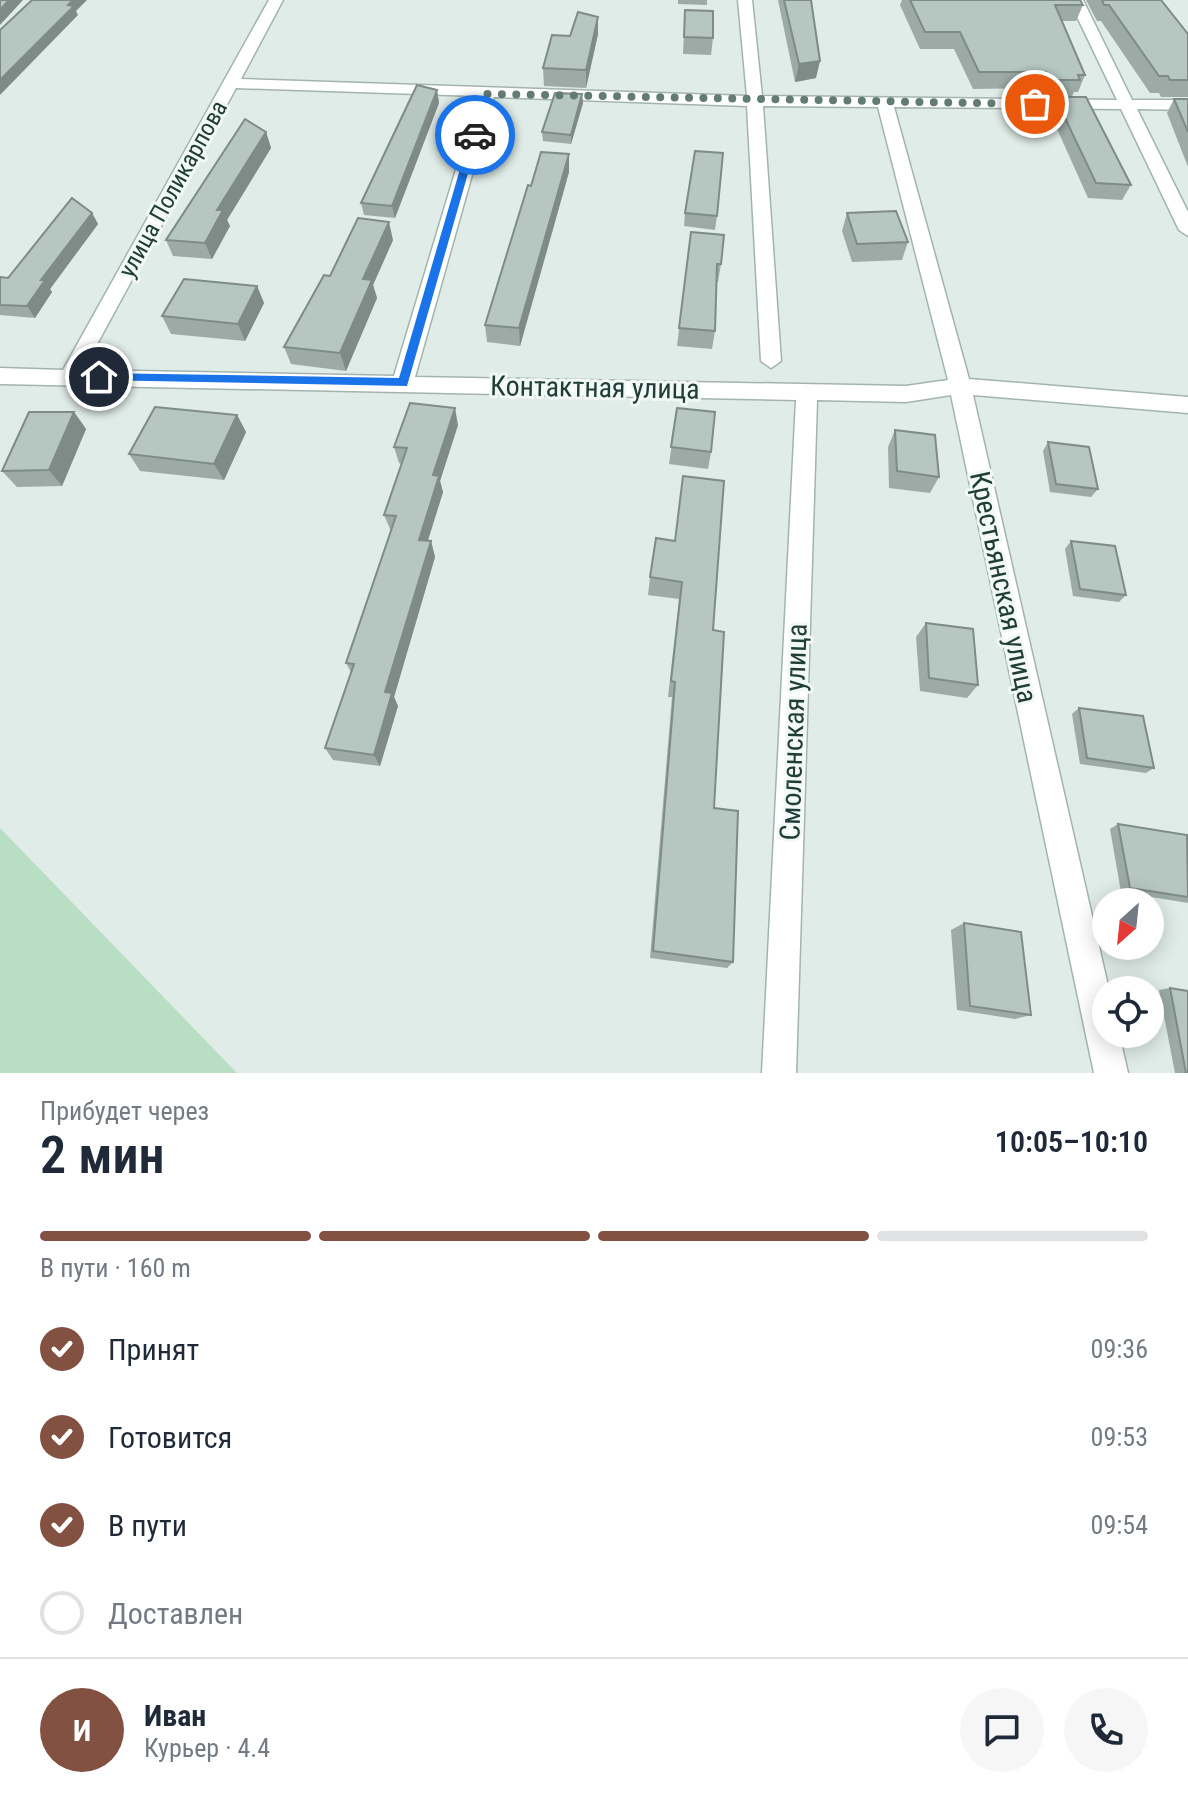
<!DOCTYPE html>
<html lang="ru">
<head>
<meta charset="utf-8">
<style>
	:root { --surface:#fff; --page:#f6f6f7; --text:#1f2937; --muted:#747a83; --line:#e0e1e3; --accent:#825142 }
	body { margin:0; font-family:"Roboto Condensed",sans-serif; background:var(--page); color:var(--text); height:100vh; display:flex; flex-direction:column; font-size:30px; white-space:nowrap }
	* { box-sizing:border-box; margin:0 }
	p { font-size:26px; color:var(--muted) }
	.icon { flex:none; width:44px; height:44px; fill:none; stroke:currentColor; stroke-width:2; stroke-linecap:round; stroke-linejoin:round }
	.map { position:relative; height:1073px; overflow:hidden }
	.sheet { display:flex; flex-direction:column; background:var(--surface); flex:1 }
	.sheet>* { flex:none }
	.needle { width:52px; rotate:207deg }
	.controls { position:absolute; left:1092px; top:888px; display:grid; gap:16px }
	.controls a { display:grid; place-items:center; width:72px; height:72px; border-radius:50%; background:var(--surface); box-shadow:0 4px 20px #0003; font-size:40px }
	.pin { position:absolute; display:grid; place-items:center; width:68px; height:68px; color:#fff; margin:-34px; border:4px solid #fff; border-radius:50%; box-shadow:0 2px 8px #0007 }
	.courier { position:absolute; display:grid; place-items:center; width:80px; height:80px; margin:-40px; border:6px solid #1a73e8; border-radius:50%; background:#fff; color:#222; box-shadow:0 2px 10px #0007 }
	.overview em { font-style:normal; font-weight:600 }
	.overview div { display:flex; flex-direction:column-reverse }
	.overview { display:flex; align-items:center; justify-content:space-between; height:136px; padding:0 40px }
	h1 { font-size:52px; font-weight:600; line-height:60px }
	.bar { display:grid; grid-template-columns:repeat(4,1fr); gap:12px 8px; align-content:center; height:96px; padding:0 40px }
	.bar i { height:10px; border-radius:6px; background:var(--line) }
	.bar .selected { background:var(--accent) }
	.bar p { grid-column:span 4 }
	.line { display:flex; align-items:center; gap:20px; padding:0 40px; border-top:2px solid var(--line) }
	.line div { flex:1 }
	.round { display:grid; place-items:center; flex:none; width:84px; height:84px; border-radius:42px; background:var(--page) }
	ol { padding:0 40px; list-style:none }
	li { display:flex; align-items:center; gap:24px; height:88px }
	li p { margin-inline-start:auto }
	li .icon { padding:8px; border-radius:50%; background:var(--accent); color:#fff; stroke-width:4 }
	li:last-child { color:var(--muted) }
	li i { width:44px; height:44px; border:4px solid var(--line); border-radius:50% }
	.map>svg:first-child { display:block }
</style>
</head>
<body>
<div class="map">
<svg width="1188" height="1073" viewBox="0 0 1188 1073">
	<rect width="100%" height="100%" fill="#e0ece7"/>
	<!-- green -->
	<polygon fill="#b8dfc4" points="0,828 237,1073 0,1073"/>
	<g fill="none" stroke-linecap="round" stroke-linejoin="round">
		<!-- street casing -->
		<g stroke="#a3b4af" stroke-width="3">
			<path id="street" d="M269,0H283L241,79L747,96L738,0H752L762,96L1117,100L1069,0H1083L1132,100H1188V110L1137,109L1188,212V236L1179,230L1121,109L894,107L969,379L1188,397V413L973,395L1109,990H1106V1034H1119L1128,1073H1094L951,395L906,402L817,400L796,1073H762L796,400L0,384V368L63,370ZM236,88L478,96L394,376L83,370ZM494,97L747,106L761,361L771,368L781,361L763,106L878,107L948,380L906,386L415,377Z"/>
		</g>
		<!-- street -->
		<use href="#street" fill="#fff" fill-rule="evenodd"/>
	</g>
	<!-- wall -->
	<g fill="#9caba5">
		<polygon points="678,0 707,0 707,5 678,4"/>
		<polygon points="778,0 811,0 816,78 795,82"/>
		<polygon points="902,0 1080,0 1083,5 1076,21 1062,21 1085,75 1078,92 1074,92 1072,96 1042,96 1038,88 973,89 954,49 920,49 900,5"/>
		<polygon points="1086,0 1161,0 1188,34 1188,97 1161,97 1159,93 1150,93 1101,21 1097,21"/>
		<polygon points="685,10 713,38 711,55 683,54"/>
		<polygon points="598,17 598,34 586,88 544,86 543,68 570,36"/>
		<polygon points="437,90 439,103 395,218 364,215 361,203"/>
		<polygon points="582,94 583,103 571,144 543,141 542,132"/>
		<polygon points="1055,97 1131,185 1122,200 1088,198 1049,111"/>
		<polygon points="1174,99 1188,99 1188,167 1167,113"/>
		<polygon points="266,132 271,148 227,220 230,226 212,259 173,256 166,240"/>
		<polygon points="569,154 569,172 520,346 487,342 485,325"/>
		<polygon points="92,213 98,224 50,289 52,292 35,318 0,315 0,277 8,278"/>
		<polygon points="685,213 717,216 715,230 684,226"/>
		<polygon points="847,213 908,242 902,260 852,262 842,231"/>
		<polygon points="691,232 721,264 718,282 716,282 715,331 712,349 677,346"/>
		<polygon points="393,240 373,285 377,298 346,371 291,364 284,347 330,276"/>
		<polygon points="257,286 264,303 245,341 171,334 162,316"/>
		<polygon points="677,408 711,452 708,469 669,464"/>
		<polygon points="74,412 86,429 62,486 17,487 2,471"/>
		<polygon points="237,415 246,432 224,480 140,471 129,454"/>
		<polygon points="458,425 440,481 443,492 428,541 431,541 435,557 394,697 398,706 380,766 333,760 325,748 351,672 346,663 391,531 384,515 402,464 399,463 394,447"/>
		<polygon points="895,430 939,477 930,493 889,488 888,447"/>
		<polygon points="1048,442 1098,489 1091,497 1050,492 1043,451"/>
		<polygon points="674,541 713,630 714,808 733,962 727,968 650,958 672,697 668,697 679,599 648,595 650,577"/>
		<polygon points="1071,541 1126,595 1119,602 1073,596 1065,549"/>
		<polygon points="926,623 978,685 967,698 920,691 916,637"/>
		<polygon points="1079,708 1154,768 1146,773 1080,764 1072,714"/>
		<polygon points="1118,824 1188,837 1188,903 1121,892 1110,829"/>
		<polygon points="964,923 1031,1015 1015,1019 957,1010 951,930"/>
		<polygon points="1170,988 1188,1073 1175,1073 1159,990"/>
	</g>
	<!-- shaded-wall -->
	<g fill="#7f8b86">
		<polygon points="9,0 23,0 0,25 0,10"/>
		<polygon points="73,0 87,0 76,11 78,15 0,95 0,80"/>
		<polygon points="598,17 598,34 586,88 586,70"/>
		<polygon points="820,61 816,78 795,82 799,64"/>
		<polygon points="437,90 439,103 395,218 392,206"/>
		<polygon points="582,94 583,103 571,144 571,135"/>
		<polygon points="266,132 271,148 227,220 230,226 212,259 205,243 217,210"/>
		<polygon points="569,154 569,172 520,346 519,328"/>
		<polygon points="92,213 98,224 50,289 52,292 35,318 27,306 41,280"/>
		<polygon points="389,222 393,240 373,285 377,298 346,371 340,353 363,279"/>
		<polygon points="257,286 264,303 245,341 238,324"/>
		<polygon points="455,408 458,425 440,481 443,492 423,555 419,540 433,475"/>
		<polygon points="74,412 86,429 62,486 49,470"/>
		<polygon points="237,415 246,432 224,480 214,464"/>
		<polygon points="431,541 435,557 394,697 398,706 380,766 374,755 385,692"/>
	</g>
	<!-- building -->
	<g fill="#b5c7c0" stroke="#7f8b86" stroke-width="2">
		<polygon points="0,0 9,0 0,10"/>
		<polygon points="32,0 73,0 68,5 74,6 0,80 0,30"/>
		<polygon points="784,0 811,0 820,61 799,64"/>
		<polygon points="910,0 1080,0 1083,5 1055,5 1085,75 1078,75 1080,80 1049,80 1046,72 979,72 960,32 925,32"/>
		<polygon points="1102,0 1161,0 1188,34 1188,80 1170,80 1168,76 1159,76 1109,5 1104,5"/>
		<polygon points="685,10 713,11 713,38 684,37"/>
		<polygon points="578,12 598,17 586,70 543,68 552,35 570,36"/>
		<polygon points="417,85 437,90 392,206 361,203"/>
		<polygon points="555,93 582,94 571,135 542,132"/>
		<polygon points="1055,97 1086,97 1131,185 1096,183"/>
		<polygon points="1174,99 1188,99 1188,132"/>
		<polygon points="245,119 266,132 217,210 223,210 205,243 166,240"/>
		<polygon points="695,151 723,153 717,216 685,213"/>
		<polygon points="541,152 569,154 519,328 485,325 528,185 531,186"/>
		<polygon points="72,198 92,213 41,280 45,280 27,306 0,305 0,277 8,278"/>
		<polygon points="896,211 908,242 857,244 847,213"/>
		<polygon points="358,218 389,222 363,279 372,280 340,353 284,347 324,275 330,276"/>
		<polygon points="691,232 724,235 721,264 717,264 715,331 679,328"/>
		<polygon points="184,279 257,286 238,324 162,316"/>
		<polygon points="410,403 455,408 433,475 439,476 419,540 431,541 385,692 392,693 374,755 325,748 354,664 346,663 396,516 384,515 407,448 394,447"/>
		<polygon points="155,407 237,415 214,464 129,454"/>
		<polygon points="677,408 715,412 711,452 671,447"/>
		<polygon points="29,412 74,412 49,470 2,471"/>
		<polygon points="895,430 935,435 939,477 897,471"/>
		<polygon points="1048,442 1089,447 1098,489 1056,484"/>
		<polygon points="683,476 724,481 713,630 724,632 714,808 738,811 733,962 653,951 675,682 671,681 682,582 650,577 656,538 675,541"/>
		<polygon points="1071,541 1115,546 1126,595 1080,589"/>
		<polygon points="926,623 973,629 978,685 929,678"/>
		<polygon points="1079,708 1143,716 1154,768 1087,758"/>
		<polygon points="1118,824 1187,835 1188,897 1130,888"/>
		<polygon points="964,923 1021,932 1031,1015 970,1006"/>
		<polygon points="1170,988 1188,991 1188,1073 1186,1073"/>
	</g>
	<!-- route -->
	<polygon fill="#1a73e8" points="475,133 479,135 407,386 95,380 93,377 99,373 399,378 470,135"/>
	<g fill="none" stroke-linecap="round" stroke-linejoin="round">
		<!-- done -->
		<polyline stroke="#637b75" stroke-width="8" stroke-dasharray="0 14.4" points="475,135 487,94 1035,104"/>
	</g>
	<g text-anchor="middle" stroke-width="6" stroke-linejoin="round" paint-order="stroke">
		<!-- far-street labels -->
		<g font-size="24" fill="#203e37" stroke="#f1f8f5">
			<text transform="translate(173 189) rotate(-61)" y="8">улица Поликарпова</text>
		</g>
		<!-- street labels -->
		<g font-size="28" fill="#203e37" stroke="#f1f8f5">
			<text transform="translate(595 387) rotate(1)" y="10">Контактная улица</text>
			<text transform="translate(1004 587) rotate(78)" y="10">Крестьянская улица</text>
			<text transform="translate(793 732) rotate(-88)" y="10">Смоленская улица</text>
		</g>
	</g>
</svg>
<div class="controls">
<a><svg class="needle" viewBox="-14 -14 28 28"><path d="M0-13l5 13h-10z" fill="#e53935"/><path d="M0 13l5-13h-10z" fill="#747a83"/></svg></a>
<a><svg class="icon" aria-label="locate" viewBox="0 0 24 24"><circle cx="12" cy="12" r="6"/><path d="M12 2v4M12 18v4M2 12h4M18 12h4"/></svg></a>
</div>
<div class="pin" style="left:1035px;top:104px;background:#ea580c"><svg class="icon" aria-label="bag" viewBox="0 0 24 24"><path d="M5 8h14l-1 12H6zM9 8a3 3 0 0 1 6 0"/></svg></div>
<div class="pin" style="left:99px;top:377px;background:#1f2937"><svg class="icon" aria-label="home" viewBox="0 0 24 24"><path d="M3 11l9-7 9 7M6 9v11h12V9"/></svg></div>
<div class="courier" style="left:475px;top:135px"><svg class="icon" aria-label="car" viewBox="0 0 24 24"><path d="M5 17H2v-5l4-1 3-4h7l3 4 3 1v5h-3M9 17h6M6 11h13"/><circle cx="7" cy="17" r="2"/><circle cx="17" cy="17" r="2"/></svg></div>
</div>
<section class="sheet">
<div class="overview"><div><h1>2 мин</h1><p>Прибудет через</p></div><em>10:05–10:10</em></div>
<div class="bar"><i class="selected"></i><i class="selected"></i><i class="selected"></i><i></i><p>В пути · 160 m</p></div>
<ol>
<li><svg class="icon" aria-label="check" viewBox="0 0 24 24"><path d="M5 12l5 5 9-10"/></svg>Принят<p>09:36</p></li>
<li><svg class="icon" aria-label="check" viewBox="0 0 24 24"><path d="M5 12l5 5 9-10"/></svg>Готовится<p>09:53</p></li>
<li><svg class="icon" aria-label="check" viewBox="0 0 24 24"><path d="M5 12l5 5 9-10"/></svg>В пути<p>09:54</p></li>
<li><i></i>Доставлен</li>
</ol>
<div class="line" style="height:144px"><b class="round" style="background:var(--accent);color:#fff">И</b><div><b>Иван</b><p>Курьер · 4.4</p></div><a class="round"><svg class="icon" aria-label="chat" viewBox="0 0 24 24"><path d="M4 5h16v11H9l-5 4z"/></svg></a><a class="round"><svg class="icon" aria-label="phone" viewBox="0 0 24 24"><path d="M5 4h4l2 5-3 2q2 4 5 5l2-3 5 2v4C11 20 4 13 5 4z"/></svg></a></div>
</section>
</body>
</html>
